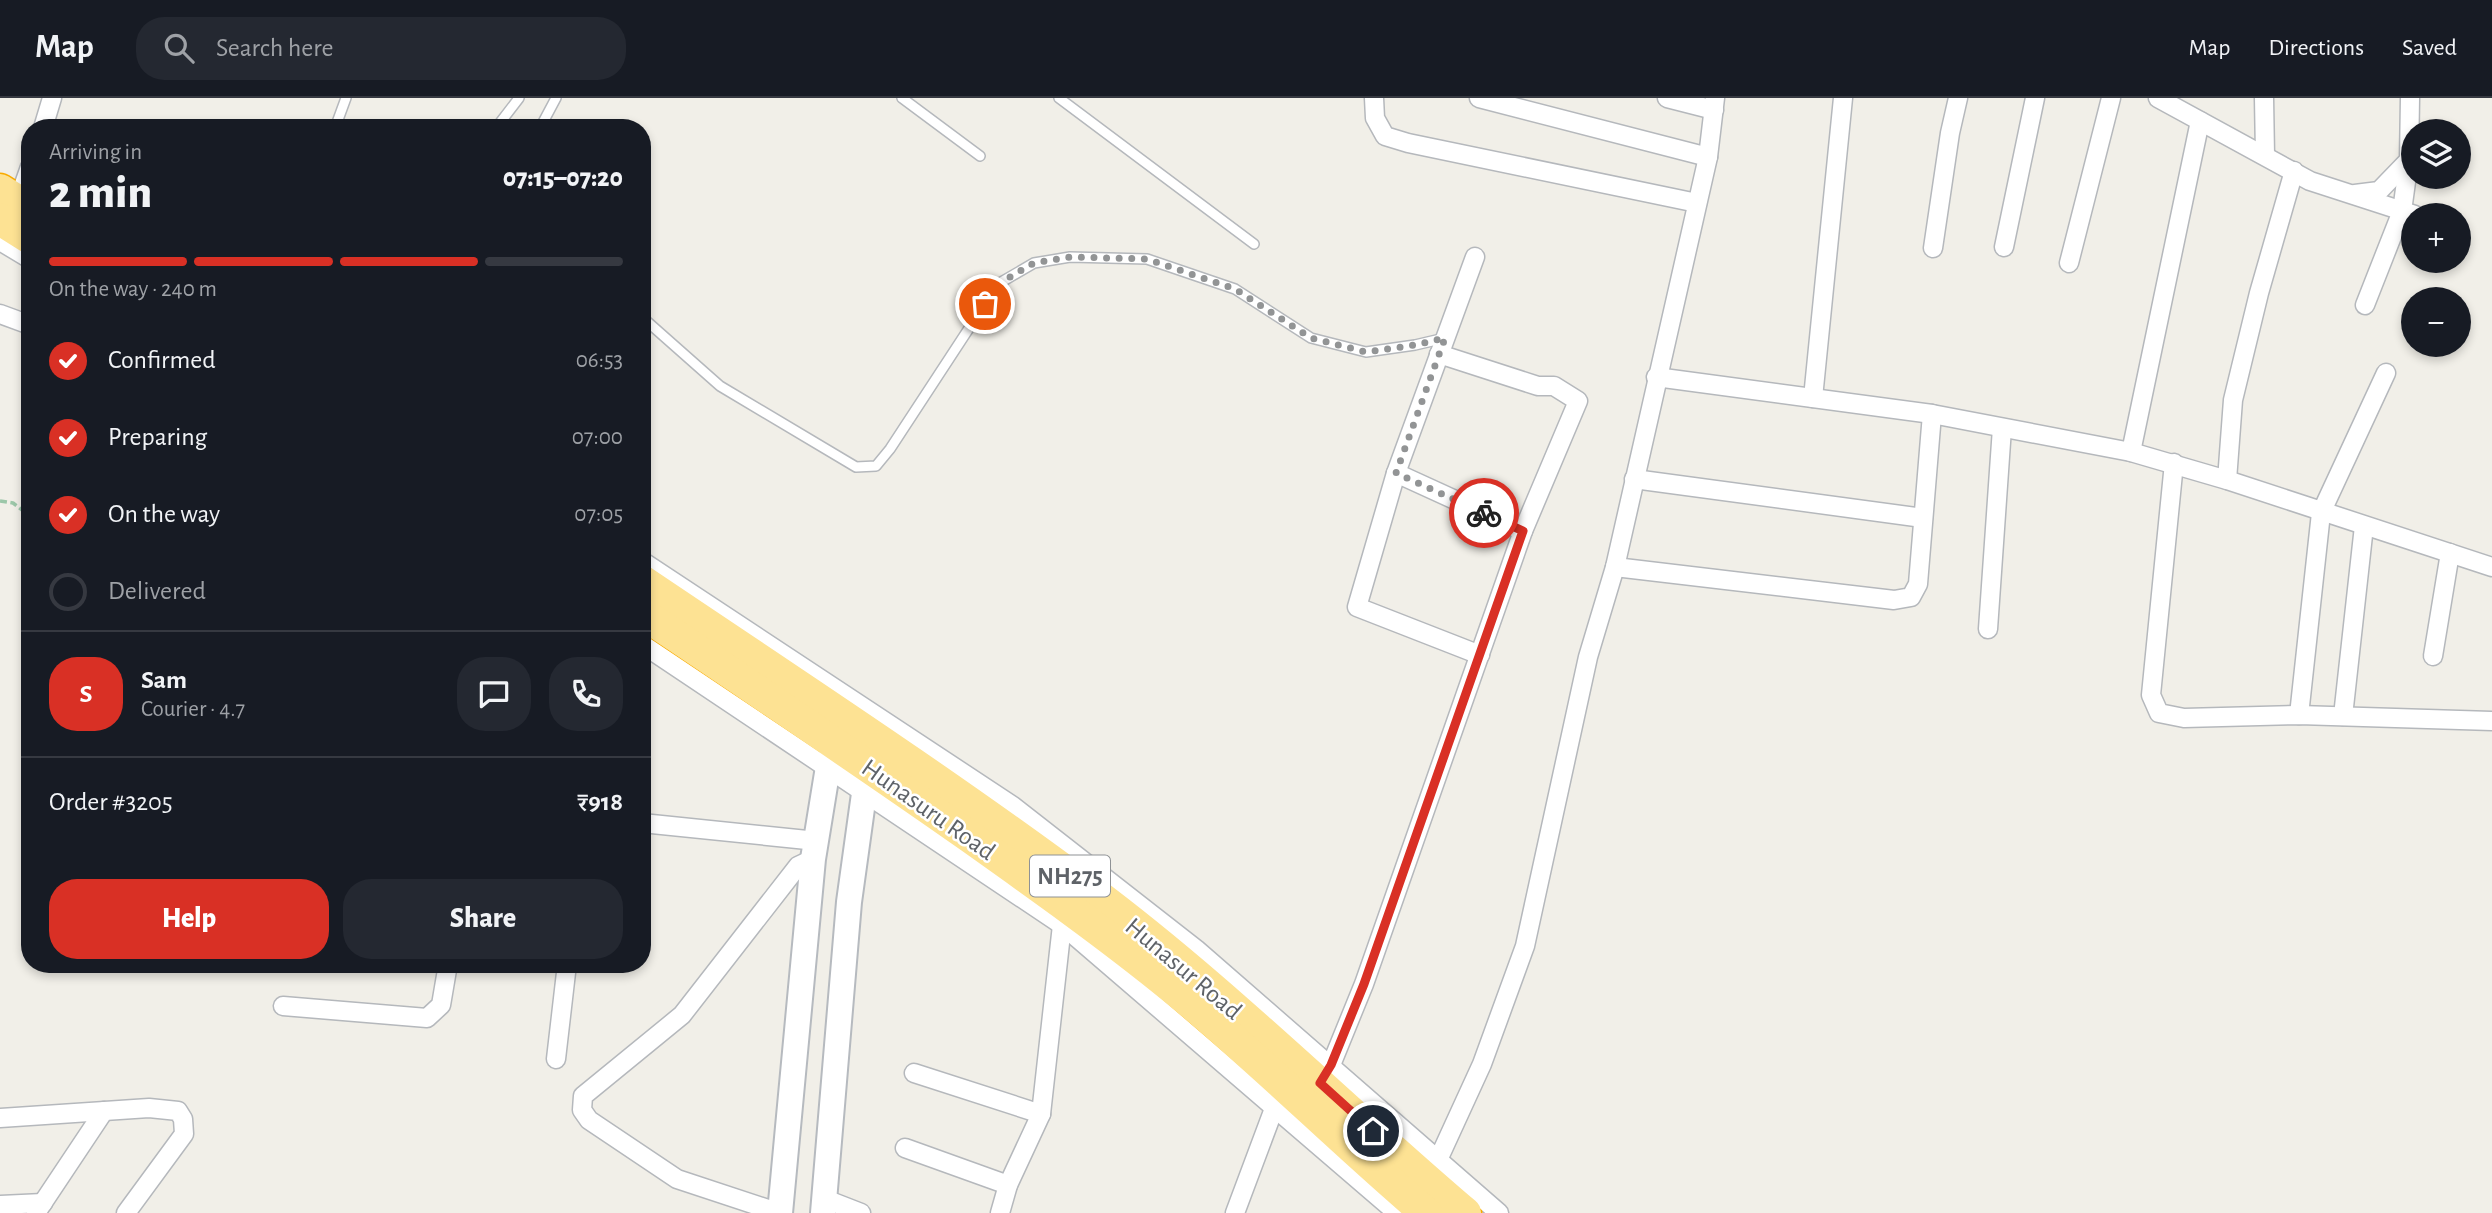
<!DOCTYPE html>
<html lang="en">
<head>
<meta charset="utf-8">
<style>
	:root { --surface:#171b24; --page:#242831; --text:#f1f3f6; --muted:#9ea1a6; --line:#363941; --accent:#d93025 }
	body { margin:0; font-family:"Alegreya Sans",sans-serif; background:var(--page); color:var(--text); height:100vh; display:flex; flex-direction:column; font-size:26px; white-space:nowrap }
	* { box-sizing:border-box; margin:0 }
	p { font-size:23px; color:var(--muted) }
	.icon { flex:none; width:38px; height:38px; fill:none; stroke:currentColor; stroke-width:2; stroke-linecap:round; stroke-linejoin:round }
	.map { position:relative; flex:1; overflow:hidden }
	.drawer { position:absolute; left:21px; top:21px; width:630px; height:854px; display:flex; flex-direction:column; background:var(--surface); border-radius:28px; box-shadow:0 4px 10px #0003 }
	.drawer>* { flex:none }
	.fabs { position:absolute; left:2401px; top:21px; display:grid; gap:14px }
	.fabs a { display:grid; place-items:center; width:70px; height:70px; border-radius:50%; background:var(--surface); box-shadow:0 4px 10px #0003; font-size:35px }
	.pin { position:absolute; display:grid; place-items:center; width:60px; height:60px; color:#fff; margin:-30px; border:4px solid #fff; border-radius:50%; box-shadow:0 2px 7px #0007 }
	.courier { position:absolute; display:grid; place-items:center; width:70px; height:70px; margin:-35px; border:5px solid #d93025; border-radius:50%; background:#fff; color:#222; box-shadow:0 2px 9px #0007 }
	.overview em { font-style:normal; font-weight:800 }
	.overview div { display:flex; flex-direction:column-reverse }
	.overview { display:flex; align-items:center; justify-content:space-between; height:119px; padding:0 28px }
	h1 { font-size:46px; font-weight:800; line-height:52px }
	.bar { display:grid; grid-template-columns:repeat(4,1fr); gap:10px 7px; align-content:center; height:84px; padding:0 28px }
	.bar i { height:9px; border-radius:5px; background:var(--line) }
	.bar .on { background:var(--accent) }
	.bar p { grid-column:span 4 }
	.line { display:flex; align-items:center; gap:18px; padding:0 28px; border-top:2px solid var(--line) }
	.line div { flex:1 }
	.round { display:grid; place-items:center; flex:none; width:74px; height:74px; border-radius:28px; background:var(--page) }
	ol { padding:0 28px; list-style:none }
	li { display:flex; align-items:center; gap:21px; height:77px }
	li p { margin-inline-start:auto }
	li .icon { padding:7px; border-radius:50%; background:var(--accent); color:#fff; stroke-width:4 }
	li:last-child { color:var(--muted) }
	li i { width:38px; height:38px; border:4px solid var(--line); border-radius:50% }
	.button { display:flex; gap:14px; margin-top:auto; padding:14px 28px }
	.button a { flex:1; height:80px; border-radius:28px; background:var(--accent); color:#fff; font-size:28px; font-weight:800; line-height:80px; text-align:center }
	.button a+a { background:var(--page); color:var(--text) }
	header { display:flex; align-items:center; gap:42px; box-sizing:border-box; height:98px; padding:0 35px; background:var(--surface); border-bottom:2px solid var(--line) }
	header strong { font-size:33px }
	nav { display:flex; gap:38px; margin-inline-start:auto; font-size:24px }
	.search { width:490px; height:63px; background:var(--page); display:flex; align-items:center; gap:18px; box-sizing:border-box; padding:0 24px; border-radius:28px; color:var(--muted); font-size:26px }
	.map>svg:first-child { display:block }
</style>
</head>
<body>
<header>
<strong>Map</strong>
<div class="search"><svg class="icon" aria-label="search" viewBox="0 0 24 24"><circle cx="10" cy="10" r="6"/><path d="M15 15l6 6"/></svg>Search here</div>
<nav><a>Map</a><a>Directions</a><a>Saved</a></nav>
</header>
<div class="map">
<svg width="2492" height="1115" viewBox="0 0 2492 1115">
	<rect width="100%" height="100%" fill="#f1efe8"/>
	<g fill="none" stroke-linecap="round" stroke-linejoin="round">
		<!-- lane casing -->
		<g stroke="#b5b8bc" stroke-width="12">
			<g id="lane">
				<polyline points="902,0 980,58"/>
				<polyline points="1059,0 1254,146"/>
				<polyline points="335,30 346,0"/>
				<polyline points="496,30 519,0"/>
				<polyline points="540,30 556,0"/>
				<polyline points="642,219 720,288 856,369 876,368 890,351 998,186 1034,165 1070,159 1147,161 1235,191 1311,240 1366,254 1415,247 1445,240"/>
			</g>
		</g>
		<!-- street casing -->
		<g stroke="#b5b8bc" stroke-width="21">
			<g id="street">
				<polyline points="1374,0 1375,20 1385,38 1408,45 1697,105"/>
				<polyline points="1479,0 1708,59"/>
				<polyline points="1667,0 1714,12"/>
				<polyline points="2158,0 2310,83 2415,117"/>
				<polyline points="2264,0 2265,57"/>
				<polyline points="43,30 52,0"/>
				<polyline points="2355,96 2379,93 2409,62 2410,0"/>
				<polyline points="16,109 30,69"/>
				<polyline points="0,143 30,161"/>
				<polyline points="2004,149 2035,0"/>
				<polyline points="1933,150 1950,35 1958,0"/>
				<polyline points="1475,159 1396,375 1357,509 1480,557"/>
				<polyline points="2069,165 2111,0"/>
				<polyline points="2365,207 2402,113 2409,62"/>
				<polyline points="0,216 30,227"/>
				<polyline points="1656,279 1932,316 2131,354 2227,382 2492,469"/>
				<polyline points="1813,300 1843,0"/>
				<polyline points="2131,354 2200,23"/>
				<polyline points="2174,365 2151,597 2159,615 2184,620 2299,617 2492,623"/>
				<polyline points="1396,375 1523,433"/>
				<polyline points="1634,381 1923,420"/>
				<polyline points="2227,382 2233,302 2259,195 2294,73"/>
				<polyline points="642,463 1013,708 1196,851 1499,1115"/>
				<polyline points="1615,469 1894,502 1911,499 1918,486 1932,316"/>
				<polyline points="1988,531 2002,330"/>
				<polyline points="642,546 1062,827 1397,1115"/>
				<polyline points="2433,558 2450,455"/>
				<polyline points="2299,617 2321,415 2386,275"/>
				<polyline points="2343,618 2364,428"/>
				<polyline points="642,725 817,743"/>
				<polyline points="283,908 427,920 441,907 448,866"/>
				<polyline points="556,961 567,866"/>
				<polyline points="914,975 1041,1016"/>
				<polyline points="1325,976 1331,967 1364,886 1523,433 1578,303 1554,288 1538,288 1439,256"/>
				<polyline points="0,1020 149,1010 178,1013 183,1021 184,1036 126,1115"/>
				<polyline points="905,1050 1008,1087"/>
				<polyline points="1425,1081 1438,1062 1482,966 1525,848 1588,559 1615,469 1708,59 1715,0"/>
				<polyline points="825,1101 861,1115"/>
				<polyline points="0,1107 43,1105"/>
				<polyline points="36,1115 104,1013"/>
				<polyline points="780,1115 677,1081 589,1022 582,1012 583,998 682,917 798,768 813,761"/>
				<polyline points="1000,1115 1008,1087 1041,1016 1062,827 1067,821"/>
				<polyline points="1235,1115 1278,1000"/>
			</g>
		</g>
		<!-- secondary casing -->
		<g stroke="#b6babf" stroke-width="28">
			<g id="secondary">
				<polyline points="780,1115 813,761 828,669 836,645 847,634"/>
				<polyline points="823,1115 849,804 868,667 875,656"/>
			</g>
		</g>
		<!-- highway casing -->
		<g stroke="#f9ab00" stroke-width="35">
			<g id="highway">
				<polyline points="0,92 30,111"/>
				<polyline points="0,121 30,140"/>
				<path d="M642,483C792,584 944,683 1089,791C1222,890 1339,1008 1465,1115"/>
				<path d="M642,515C752,589 862,663 970,739C1039,788 1108,837 1173,890C1261,962 1340,1042 1426,1115"/>
			</g>
		</g>
		<!-- path -->
		<polyline stroke="#9cc7a9" stroke-width="3.5" stroke-dasharray="7 3.5" stroke-linecap="butt" points="0,403 13,405 30,418"/>
		<!-- lane -->
		<use href="#lane" stroke="#fff" stroke-width="9"/>
		<!-- street -->
		<use href="#street" stroke="#fff" stroke-width="18"/>
		<!-- secondary -->
		<use href="#secondary" stroke="#fff" stroke-width="24"/>
		<!-- highway -->
		<use href="#highway" stroke="#fde293" stroke-width="32"/>
	</g>
	<g fill="none" stroke-linecap="round" stroke-linejoin="round">
		<!-- done -->
		<polyline stroke="#929495" stroke-width="7" stroke-dasharray="0 12.6" points="985,206 998,186 1034,165 1070,159 1147,161 1235,191 1311,240 1366,254 1415,247 1445,240 1396,375 1484,415"/>
		<!-- route -->
		<polyline stroke="#d93025" stroke-width="9" points="1373,1033 1320,985 1331,967 1364,886 1523,433 1484,415"/>
	</g>
	<g text-anchor="middle" stroke-width="5" stroke-linejoin="round" paint-order="stroke">
		<!-- shield labels -->
		<rect fill="#fff" stroke="#8f9295" stroke-width="2" x="1030" y="757.5" width="80" height="41" rx="5"/>
		<g font-size="24" font-weight="bold" fill="#5f6368">
			<text x="1070" y="786">NH275</text>
		</g>
		<!-- street labels -->
		<g font-size="26" fill="#5f6368" stroke="#fff">
			<text transform="translate(929 711) rotate(35)" y="9">Hunasuru Road</text>
			<text transform="translate(1184 870) rotate(40)" y="9">Hunasur Road</text>
		</g>
	</g>
</svg>
<div class="fabs">
<a><svg class="icon" aria-label="layers" viewBox="0 0 24 24"><path d="M12 4l9 5-9 5-9-5zM3 14l9 5 9-5"/></svg></a>
<a>+</a>
<a>−</a>
</div>
<div class="pin" style="left:985px;top:206px;background:#ea580c"><svg class="icon" aria-label="bag" viewBox="0 0 24 24"><path d="M5 8h14l-1 12H6zM9 8a3 3 0 0 1 6 0"/></svg></div>
<div class="pin" style="left:1373px;top:1033px;background:#1f2937"><svg class="icon" aria-label="home" viewBox="0 0 24 24"><path d="M3 11l9-7 9 7M6 9v11h12V9"/></svg></div>
<div class="courier" style="left:1484px;top:415px"><svg class="icon" aria-label="bike" viewBox="0 0 24 24"><circle cx="6" cy="16" r="4"/><circle cx="18" cy="16" r="4"/><path d="M6 16l4-8h5l3 8M10 8l3 8H6M13 5h3"/></svg></div>
<section class="drawer">
<div class="overview"><div><h1>2 min</h1><p>Arriving in</p></div><em>07:15–07:20</em></div>
<div class="bar"><i class="on"></i><i class="on"></i><i class="on"></i><i></i><p>On the way · 240 m</p></div>
<ol>
<li><svg class="icon" aria-label="check" viewBox="0 0 24 24"><path d="M5 12l5 5 9-10"/></svg>Confirmed<p>06:53</p></li>
<li><svg class="icon" aria-label="check" viewBox="0 0 24 24"><path d="M5 12l5 5 9-10"/></svg>Preparing<p>07:00</p></li>
<li><svg class="icon" aria-label="check" viewBox="0 0 24 24"><path d="M5 12l5 5 9-10"/></svg>On the way<p>07:05</p></li>
<li><i></i>Delivered</li>
</ol>
<div class="line" style="height:126px"><b class="round" style="background:var(--accent);color:#fff">S</b><div><b>Sam</b><p>Courier · 4.7</p></div><a class="round"><svg class="icon" aria-label="chat" viewBox="0 0 24 24"><path d="M4 5h16v11H9l-5 4z"/></svg></a><a class="round"><svg class="icon" aria-label="phone" viewBox="0 0 24 24"><path d="M5 4h4l2 5-3 2q2 4 5 5l2-3 5 2v4C11 20 4 13 5 4z"/></svg></a></div>
<div class="line" style="height:91px"><div>Order #3205</div><b>₹918</b></div>
<div class="button"><a>Help</a><a>Share</a></div>
</section>
</div>
</body>
</html>
